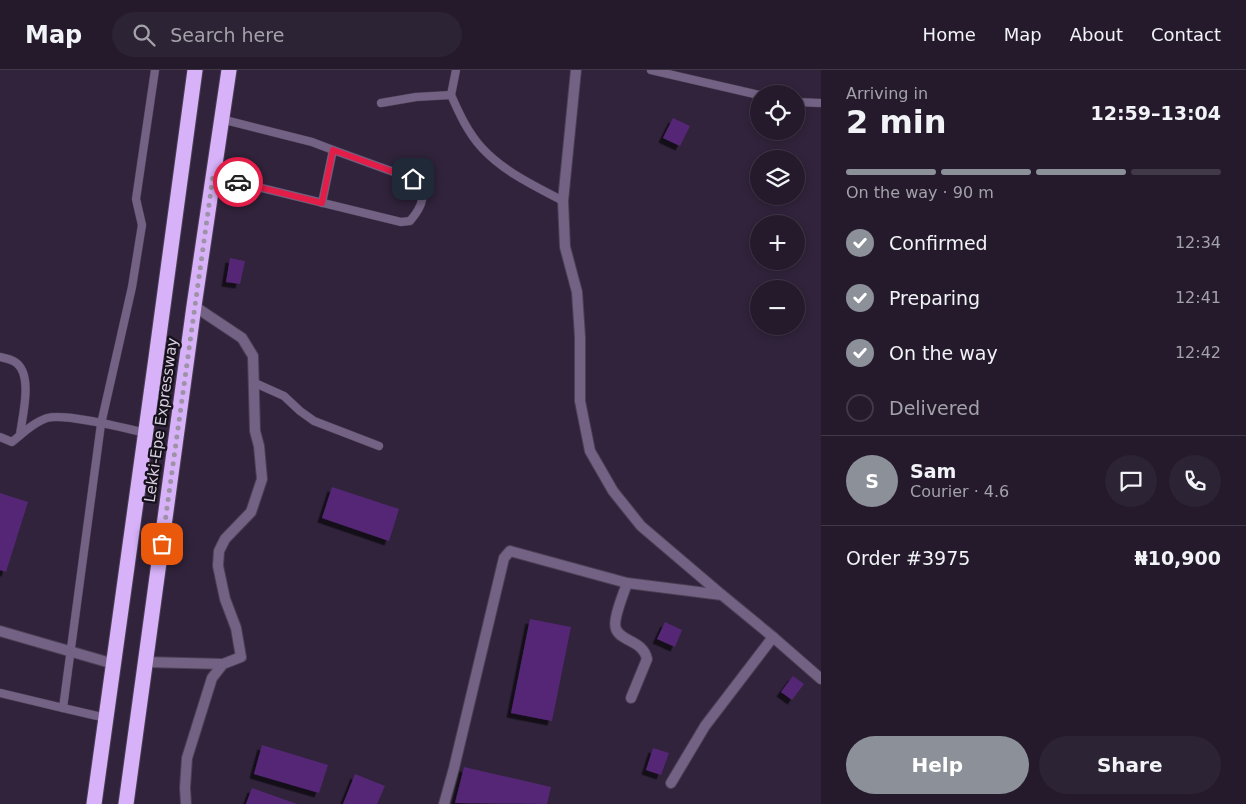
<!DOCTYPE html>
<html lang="en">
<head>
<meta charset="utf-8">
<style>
	:root { --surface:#241a2c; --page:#2c2334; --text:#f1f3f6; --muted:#a3a1a9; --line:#413848; --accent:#8c9099 }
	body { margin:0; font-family:"DejaVu Sans",sans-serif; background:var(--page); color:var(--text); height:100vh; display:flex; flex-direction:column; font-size:19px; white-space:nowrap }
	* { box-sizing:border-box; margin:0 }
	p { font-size:16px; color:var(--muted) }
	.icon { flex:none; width:28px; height:28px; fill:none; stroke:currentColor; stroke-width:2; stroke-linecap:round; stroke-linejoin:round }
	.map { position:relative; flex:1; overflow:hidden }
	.drawer { display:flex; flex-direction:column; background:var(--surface); width:425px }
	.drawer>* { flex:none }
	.fabs { position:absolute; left:750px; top:15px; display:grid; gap:10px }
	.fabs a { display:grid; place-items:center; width:55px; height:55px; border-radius:50%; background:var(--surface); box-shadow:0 2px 8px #0003,0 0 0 1px var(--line); font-size:25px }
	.pin { position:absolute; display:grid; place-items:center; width:42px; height:42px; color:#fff; margin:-21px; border-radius:10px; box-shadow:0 2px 8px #0006 }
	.courier { position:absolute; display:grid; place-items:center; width:50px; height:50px; margin:-25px; border:4px solid #e11d48; border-radius:50%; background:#fff; color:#222; box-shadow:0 1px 6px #0007 }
	.overview em { font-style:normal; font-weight:800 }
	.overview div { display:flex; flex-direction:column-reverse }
	.overview { display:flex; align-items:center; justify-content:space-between; height:85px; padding:0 25px }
	h1 { font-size:32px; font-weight:800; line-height:38px }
	.bar { display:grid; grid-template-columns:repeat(4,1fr); gap:8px 5px; align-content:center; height:60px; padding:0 25px }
	.bar i { height:6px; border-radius:4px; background:var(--line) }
	.bar .on { background:var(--accent) }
	.bar p { grid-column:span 4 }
	.line { display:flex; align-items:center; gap:12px; padding:0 25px; border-top:1px solid var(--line) }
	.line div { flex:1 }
	.round { display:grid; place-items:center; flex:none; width:52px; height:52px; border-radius:26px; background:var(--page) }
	ol { padding:0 25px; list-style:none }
	li { display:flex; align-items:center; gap:15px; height:55px }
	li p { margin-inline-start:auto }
	li .icon { padding:5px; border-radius:50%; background:var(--accent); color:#fff; stroke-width:4 }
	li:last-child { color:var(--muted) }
	li i { width:28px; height:28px; border:2px solid var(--line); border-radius:50% }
	.button { display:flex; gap:10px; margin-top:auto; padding:10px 25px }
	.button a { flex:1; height:58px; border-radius:30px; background:var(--accent); color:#fff; font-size:20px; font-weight:800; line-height:58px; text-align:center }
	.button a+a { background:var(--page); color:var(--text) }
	header { display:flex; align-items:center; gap:30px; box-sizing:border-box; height:70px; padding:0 25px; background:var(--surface); border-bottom:1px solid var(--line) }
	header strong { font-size:24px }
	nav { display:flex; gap:28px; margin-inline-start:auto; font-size:18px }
	.search { width:350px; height:45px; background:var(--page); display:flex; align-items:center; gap:12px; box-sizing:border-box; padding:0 18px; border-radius:28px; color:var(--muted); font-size:19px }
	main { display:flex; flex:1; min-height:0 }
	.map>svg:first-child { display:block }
</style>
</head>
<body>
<header>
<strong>Map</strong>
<div class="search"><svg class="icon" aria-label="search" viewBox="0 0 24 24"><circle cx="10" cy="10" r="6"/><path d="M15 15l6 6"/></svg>Search here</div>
<nav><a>Home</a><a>Map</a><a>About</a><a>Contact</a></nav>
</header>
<main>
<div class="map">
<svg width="821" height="734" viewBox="0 0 821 734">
	<defs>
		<filter id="shadow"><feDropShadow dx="-4.5" dy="4.5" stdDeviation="0" flood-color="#0009"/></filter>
	</defs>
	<rect width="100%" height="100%" fill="#30233b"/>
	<!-- building -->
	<g fill="#542774" filter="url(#shadow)">
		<polygon points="673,48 690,56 680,76 663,68"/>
		<polygon points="230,188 245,191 240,214 226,212"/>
		<polygon points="332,417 399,439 389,471 322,448"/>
		<polygon points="0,423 28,432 6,502 0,500"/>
		<polygon points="530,549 571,557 552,651 511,643"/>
		<polygon points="665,552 682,560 675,577 657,569"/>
		<polygon points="793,606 804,614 792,630 781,622"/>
		<polygon points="262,675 328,695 319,723 254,704"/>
		<polygon points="653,678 669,683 661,705 646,700"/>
		<polygon points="464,697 551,717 547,734 455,733"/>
		<polygon points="355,704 385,716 377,734 343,734"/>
		<polygon points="252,718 297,734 246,734"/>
	</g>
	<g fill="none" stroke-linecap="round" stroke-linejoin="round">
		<!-- lane casing -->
		<g stroke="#4b3f55" stroke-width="9">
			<g id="lane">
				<polyline points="651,0 759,25"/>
				<polyline points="451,25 456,0"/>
				<polyline points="796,32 821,33"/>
				<path d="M381,33L416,27L451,25C459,43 468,63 482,78C504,102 535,116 563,131"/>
				<polyline points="221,49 312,72 333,80 322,133"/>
				<path d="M213,106L401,152L410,151C422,137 429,123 413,109L333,80"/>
				<path d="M0,287C5,288 11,289 15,292C34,304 22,347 20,365"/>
				<polyline points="255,313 284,326 300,341 314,351 379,376"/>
				<path d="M0,367L12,372C22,364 34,352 47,348C66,343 124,358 146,363"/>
				<polyline points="0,623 63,638"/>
				<polyline points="106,648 63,638 101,354 132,217 142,155 136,129 155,0"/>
			</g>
		</g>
		<!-- street casing -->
		<g stroke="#4b3f55" stroke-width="12">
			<g id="street">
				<polyline points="576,0 563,131 565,177 577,222 580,267 580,331 590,381 613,421 641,456 722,525"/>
				<path d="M627,513C624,523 612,550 616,559C621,572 643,570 647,589L631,628"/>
				<polyline points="0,561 114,594"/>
				<polyline points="145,592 223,594"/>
				<polyline points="671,713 705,656 773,567"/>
				<polyline points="186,734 185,718 187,688 212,608 223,594 241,587 236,558 225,529 218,496 219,481 225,469 251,442 262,409 259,376 255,361 253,286 242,268 194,236"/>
				<polyline points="444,734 454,698 504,488 510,481 627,513 722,525 773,567 821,609"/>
			</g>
		</g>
		<!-- highway casing -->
		<g stroke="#4b3f55" stroke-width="17">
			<g id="highway">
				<polyline points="94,734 156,288 195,0"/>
				<polyline points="126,734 194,236 229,0"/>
			</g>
		</g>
		<!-- lane -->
		<use href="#lane" stroke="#746285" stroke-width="8"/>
		<!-- street -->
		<use href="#street" stroke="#746285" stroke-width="10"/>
		<!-- highway -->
		<use href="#highway" stroke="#d7b2f9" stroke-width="15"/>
	</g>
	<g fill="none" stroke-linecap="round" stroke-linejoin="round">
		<!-- done -->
		<polyline stroke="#9d93a6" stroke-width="5" stroke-dasharray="0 9" points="162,474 213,106 238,112"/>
		<!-- route -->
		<polyline stroke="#e11d48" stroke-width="6" points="238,112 322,133 333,80 413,109"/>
	</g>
	<g text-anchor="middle" stroke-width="4.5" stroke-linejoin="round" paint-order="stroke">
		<!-- street labels -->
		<g font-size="15" fill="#d7cfdf" stroke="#15101a">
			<text transform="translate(161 350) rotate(-82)" y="5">Lekki-Epe Expressway</text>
		</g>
	</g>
</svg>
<div class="fabs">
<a><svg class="icon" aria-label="locate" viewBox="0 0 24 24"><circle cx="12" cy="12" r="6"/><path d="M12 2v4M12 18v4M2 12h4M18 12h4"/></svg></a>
<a><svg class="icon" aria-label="layers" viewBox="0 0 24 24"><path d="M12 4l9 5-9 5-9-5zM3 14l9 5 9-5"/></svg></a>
<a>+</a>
<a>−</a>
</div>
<div class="pin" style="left:162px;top:474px;background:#ea580c"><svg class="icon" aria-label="bag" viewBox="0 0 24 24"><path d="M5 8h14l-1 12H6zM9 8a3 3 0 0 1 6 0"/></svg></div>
<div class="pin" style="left:413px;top:109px;background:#1f2937"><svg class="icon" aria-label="home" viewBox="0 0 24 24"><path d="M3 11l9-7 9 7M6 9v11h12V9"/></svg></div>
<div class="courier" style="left:238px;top:112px"><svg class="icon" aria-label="car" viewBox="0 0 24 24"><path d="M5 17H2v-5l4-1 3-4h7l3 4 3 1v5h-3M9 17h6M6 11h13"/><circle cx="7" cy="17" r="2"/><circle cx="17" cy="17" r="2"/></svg></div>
</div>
<section class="drawer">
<div class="overview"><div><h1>2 min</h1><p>Arriving in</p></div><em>12:59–13:04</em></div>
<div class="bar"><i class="on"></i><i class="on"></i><i class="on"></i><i></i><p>On the way · 90 m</p></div>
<ol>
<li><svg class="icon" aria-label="check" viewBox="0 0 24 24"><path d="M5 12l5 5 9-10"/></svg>Confirmed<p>12:34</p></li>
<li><svg class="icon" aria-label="check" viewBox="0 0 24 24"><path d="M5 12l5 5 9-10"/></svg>Preparing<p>12:41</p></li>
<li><svg class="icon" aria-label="check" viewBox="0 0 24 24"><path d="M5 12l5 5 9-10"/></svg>On the way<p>12:42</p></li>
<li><i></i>Delivered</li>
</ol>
<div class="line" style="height:90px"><b class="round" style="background:var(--accent);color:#fff">S</b><div><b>Sam</b><p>Courier · 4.6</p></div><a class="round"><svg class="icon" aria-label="chat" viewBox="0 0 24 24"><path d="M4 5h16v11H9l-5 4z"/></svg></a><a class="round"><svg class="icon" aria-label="phone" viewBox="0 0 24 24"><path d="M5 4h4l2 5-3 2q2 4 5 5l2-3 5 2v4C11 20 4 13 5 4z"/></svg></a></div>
<div class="line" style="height:65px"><div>Order #3975</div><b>₦10,900</b></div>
<div class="button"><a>Help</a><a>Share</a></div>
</section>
</main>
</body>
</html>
